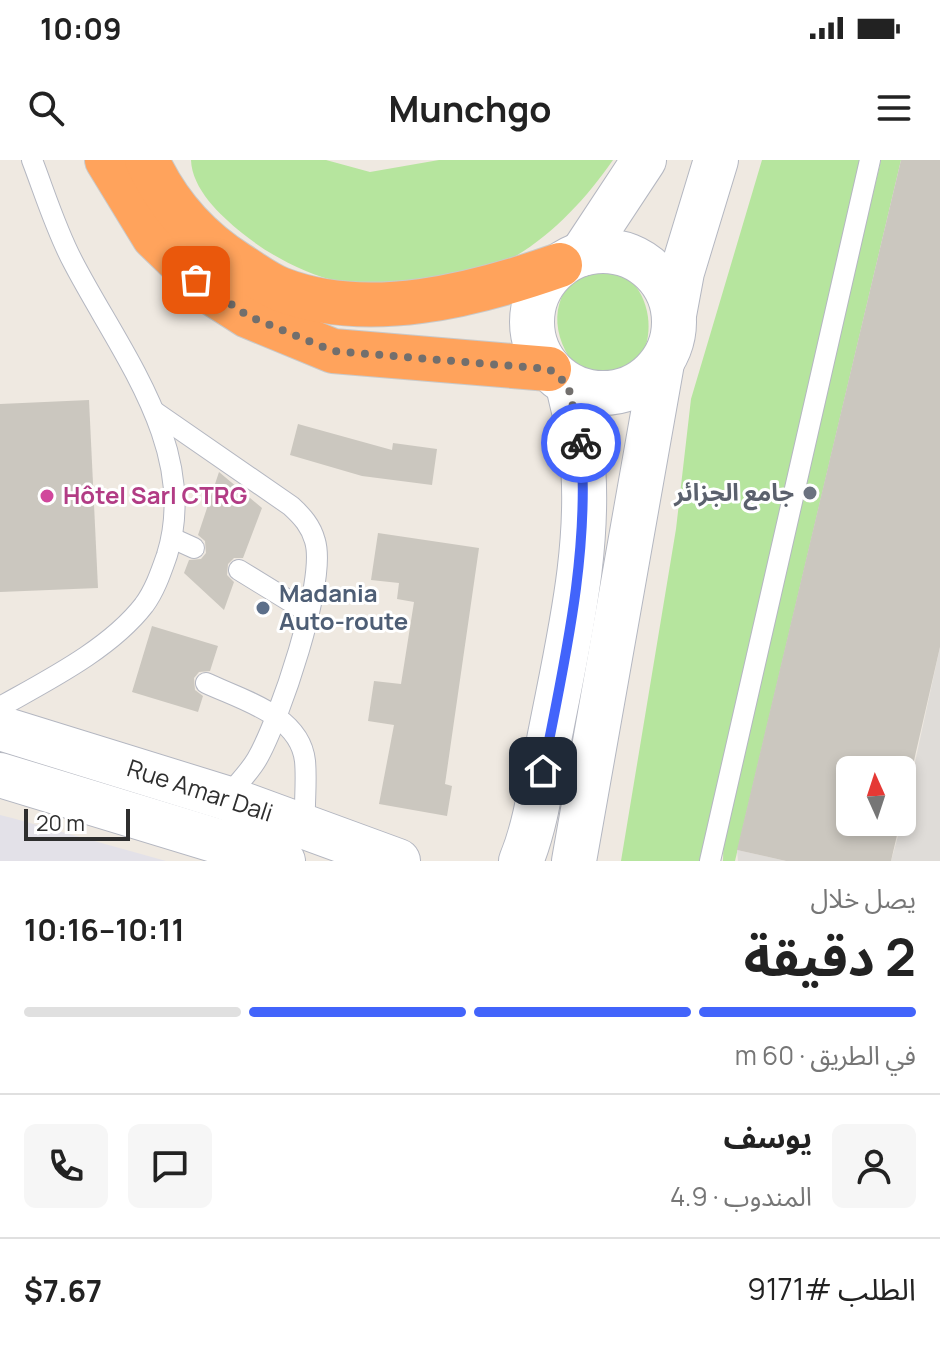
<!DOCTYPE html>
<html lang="ar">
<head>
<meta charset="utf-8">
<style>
	:root { --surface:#fff; --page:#f6f6f6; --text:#222; --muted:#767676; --line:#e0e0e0; --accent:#4264fb }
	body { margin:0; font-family:Manrope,"Noto Sans Arabic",sans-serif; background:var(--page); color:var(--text); direction:rtl; height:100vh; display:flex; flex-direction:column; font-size:30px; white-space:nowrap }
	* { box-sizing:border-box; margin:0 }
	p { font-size:26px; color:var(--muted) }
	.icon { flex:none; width:44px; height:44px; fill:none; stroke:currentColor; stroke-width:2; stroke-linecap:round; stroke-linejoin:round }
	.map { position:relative; height:701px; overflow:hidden; direction:ltr }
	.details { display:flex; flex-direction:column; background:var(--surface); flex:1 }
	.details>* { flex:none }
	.needle { width:52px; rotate:357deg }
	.buttons { position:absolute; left:836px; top:596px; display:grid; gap:16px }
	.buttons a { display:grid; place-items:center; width:80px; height:80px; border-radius:12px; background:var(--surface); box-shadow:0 4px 12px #0003; font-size:40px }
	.scale { position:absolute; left:24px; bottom:20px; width:106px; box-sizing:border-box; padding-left:8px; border:4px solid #2e2e2e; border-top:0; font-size:22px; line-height:28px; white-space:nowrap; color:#2e2e2e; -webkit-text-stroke:6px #fff; paint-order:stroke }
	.pin { position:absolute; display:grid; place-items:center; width:68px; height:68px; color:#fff; margin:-34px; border-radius:16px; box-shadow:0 4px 12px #0006 }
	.courier { position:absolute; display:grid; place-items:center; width:80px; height:80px; margin:-40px; border:6px solid #4264fb; border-radius:50%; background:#fff; color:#222; box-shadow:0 2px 10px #0007 }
	.headline em { font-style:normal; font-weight:700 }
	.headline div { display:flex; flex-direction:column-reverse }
	.headline { display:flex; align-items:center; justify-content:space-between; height:136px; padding:0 24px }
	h1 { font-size:52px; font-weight:700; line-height:60px }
	.bar { display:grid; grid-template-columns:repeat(4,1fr); gap:12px 8px; align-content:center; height:96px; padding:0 24px }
	.bar i { height:10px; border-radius:6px; background:var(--line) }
	.bar .selected { background:var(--accent) }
	.bar p { grid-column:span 4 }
	.line { display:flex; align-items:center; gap:20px; padding:0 24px; border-top:2px solid var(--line) }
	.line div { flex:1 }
	.round { display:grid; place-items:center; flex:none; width:84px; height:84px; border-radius:12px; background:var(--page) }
	.status { display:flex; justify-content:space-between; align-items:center; height:56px; padding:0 40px; background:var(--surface); direction:ltr }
	.status svg { height:22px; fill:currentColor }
	header { display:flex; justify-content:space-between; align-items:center; height:104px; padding:0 24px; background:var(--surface); font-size:36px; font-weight:700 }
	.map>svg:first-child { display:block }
</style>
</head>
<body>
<div class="status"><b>10:09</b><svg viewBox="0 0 49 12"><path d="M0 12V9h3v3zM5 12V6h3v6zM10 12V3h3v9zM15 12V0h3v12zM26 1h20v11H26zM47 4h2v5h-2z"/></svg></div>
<header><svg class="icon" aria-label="menu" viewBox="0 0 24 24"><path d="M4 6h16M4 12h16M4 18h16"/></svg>Munchgo<svg class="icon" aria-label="search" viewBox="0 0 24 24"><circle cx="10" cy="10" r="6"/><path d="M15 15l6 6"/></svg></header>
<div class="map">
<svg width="940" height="701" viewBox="0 0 940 701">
	<rect width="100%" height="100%" fill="#efe9e1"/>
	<!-- industrial -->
	<polygon fill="#e3e1e8" points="0,655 12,658 166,701 0,701"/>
	<!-- green -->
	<g fill="#b6e59e">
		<path d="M191,0H326L370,12L439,0H613C586,39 550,78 507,101C466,123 422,124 376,123C365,123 351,125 340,122C305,114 269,95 242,73C220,55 192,29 191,0Z"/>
		<polygon points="762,0 861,0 702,701 621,701 676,369 691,239"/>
		<polygon points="881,0 901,0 735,701 723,701 724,664"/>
		<path d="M595,106C661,106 668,216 605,216C589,216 578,211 569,197C547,162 556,122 595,106Z"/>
	</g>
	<!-- plaza -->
	<g fill="#dfdcd8">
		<polygon points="940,487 940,701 891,701 902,662"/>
		<polygon points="737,690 786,701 738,701"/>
	</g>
	<!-- building -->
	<g fill="#cbc7bf">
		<polygon points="901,0 940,0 940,487 902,653 902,610 850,610 850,662 900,662 891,701 786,701 737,690"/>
		<polygon points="89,240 98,428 0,432 0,244"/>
		<polygon points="298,264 392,290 393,283 437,289 432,325 362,316 290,295"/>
		<polygon points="219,312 262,348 243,398 234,398 228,404 227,415 234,422 224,450 184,413 189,400 201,399 206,393 205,381 198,375"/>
		<polygon points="378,373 479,388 445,624 452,626 447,656 379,644 394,565 368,561 374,521 401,524 414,442 397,439 399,423 371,420"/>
		<polygon points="152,466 218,486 210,511 199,512 194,518 195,530 203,536 198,552 132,532"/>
	</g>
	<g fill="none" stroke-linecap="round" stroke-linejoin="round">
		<!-- service casing -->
		<g stroke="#b4b7c1" stroke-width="22">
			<g id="service">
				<path d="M155,252L291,346C302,356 311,366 315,381C327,421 279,561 257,599C249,613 236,625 226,638"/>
				<polyline points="172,378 194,388"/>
				<polyline points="239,410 309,453"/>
				<path d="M206,523C242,540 300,555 305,601C307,622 304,644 305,664"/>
				<path d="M0,547C48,520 110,489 144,445C155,430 161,412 167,395C200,289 119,191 73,102C56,70 45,34 32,0"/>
				<polyline points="710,701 870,0"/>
			</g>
		</g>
		<!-- tertiary casing -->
		<g stroke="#b4b7c1" stroke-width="46">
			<g id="tertiary">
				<circle cx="603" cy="162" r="71"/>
				<polyline points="582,94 644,0"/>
				<polyline points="674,155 682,112 716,0"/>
				<polyline points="0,568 226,638 398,701"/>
				<polyline points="0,615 283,701"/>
				<path d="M521,701C538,660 542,613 551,570C569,478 593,379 581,285C578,265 572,244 568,225"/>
				<polyline points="574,701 662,203"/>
			</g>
		</g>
		<!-- motorway casing -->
		<g stroke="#c9c9c9" stroke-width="46">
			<g id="motorway">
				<polyline points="107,0 154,77 212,133 248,156 333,191 549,209"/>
				<path d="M147,0C167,44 197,78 238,104C251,112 265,123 280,129C368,163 475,135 560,105"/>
			</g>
		</g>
		<!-- service -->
		<use href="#service" stroke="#fff" stroke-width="20"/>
		<!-- tertiary -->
		<use href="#tertiary" stroke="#fff" stroke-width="44"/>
		<!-- motorway -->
		<use href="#motorway" stroke="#ffa35c" stroke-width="44"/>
	</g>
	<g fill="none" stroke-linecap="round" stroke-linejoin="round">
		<!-- done -->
		<polyline stroke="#726f6d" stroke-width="8" stroke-dasharray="0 14.4" points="196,120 248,156 333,191 549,209 568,225 581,283"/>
		<!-- route -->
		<path stroke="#4264fb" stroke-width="10" d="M543,611C564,503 590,394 581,283"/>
	</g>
	<!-- markers -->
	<circle fill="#6b7280" stroke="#fff" stroke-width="3" cx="810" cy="333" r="8"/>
	<circle fill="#d1479c" stroke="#fff" stroke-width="3" cx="47" cy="336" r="8"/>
	<circle fill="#5c6f8a" stroke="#fff" stroke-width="3" cx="263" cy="448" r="8"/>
	<g text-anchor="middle" stroke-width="6" stroke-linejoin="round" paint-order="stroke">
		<!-- worship labels -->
		<g font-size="24" font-weight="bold" fill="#5b616d" stroke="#fff" text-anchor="end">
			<text x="794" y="341">جامع الجزائر</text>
		</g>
		<!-- hotel labels -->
		<g font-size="24" font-weight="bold" fill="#b23c85" stroke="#fff" text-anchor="start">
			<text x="63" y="344">Hôtel Sarl CTRG</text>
		</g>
		<!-- service labels -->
		<g font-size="24" font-weight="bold" fill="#4e5e75" stroke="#fff" text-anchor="start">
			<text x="279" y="442">Madania<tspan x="279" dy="28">Auto-route</tspan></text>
		</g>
		<!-- street labels -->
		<g font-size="24" fill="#2e2e2e" stroke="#fff">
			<text transform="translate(200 631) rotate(18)" y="8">Rue Amar Dali</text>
		</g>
	</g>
</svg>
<div class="buttons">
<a><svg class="needle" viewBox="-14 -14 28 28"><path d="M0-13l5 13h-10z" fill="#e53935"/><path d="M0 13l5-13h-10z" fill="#767676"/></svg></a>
</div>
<div class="scale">20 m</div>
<div class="pin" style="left:196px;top:120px;background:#ea580c"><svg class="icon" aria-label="bag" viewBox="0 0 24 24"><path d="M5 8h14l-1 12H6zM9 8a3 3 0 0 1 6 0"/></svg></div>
<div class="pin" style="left:543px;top:611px;background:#1f2937"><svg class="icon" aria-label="home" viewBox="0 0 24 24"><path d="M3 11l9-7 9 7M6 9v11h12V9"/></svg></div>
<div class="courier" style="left:581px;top:283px"><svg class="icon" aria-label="bike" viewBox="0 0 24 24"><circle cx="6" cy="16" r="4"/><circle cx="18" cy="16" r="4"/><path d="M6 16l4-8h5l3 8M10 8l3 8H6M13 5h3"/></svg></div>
</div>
<section class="details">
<div class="headline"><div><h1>2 دقيقة</h1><p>يصل خلال</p></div><em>10:11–10:16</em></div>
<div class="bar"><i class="selected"></i><i class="selected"></i><i class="selected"></i><i></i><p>في الطريق · 60 m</p></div>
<div class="line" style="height:144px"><a class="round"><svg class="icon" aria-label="person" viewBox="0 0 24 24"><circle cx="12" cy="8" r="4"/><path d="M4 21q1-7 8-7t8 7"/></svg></a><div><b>يوسف</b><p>المندوب · 4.9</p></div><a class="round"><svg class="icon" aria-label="chat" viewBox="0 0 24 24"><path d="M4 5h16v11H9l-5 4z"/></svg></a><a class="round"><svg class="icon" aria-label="phone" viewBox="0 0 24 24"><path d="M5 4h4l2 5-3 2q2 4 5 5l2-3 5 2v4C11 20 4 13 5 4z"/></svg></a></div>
<div class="line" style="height:104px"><div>الطلب #9171</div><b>$7.67</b></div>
</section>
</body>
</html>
